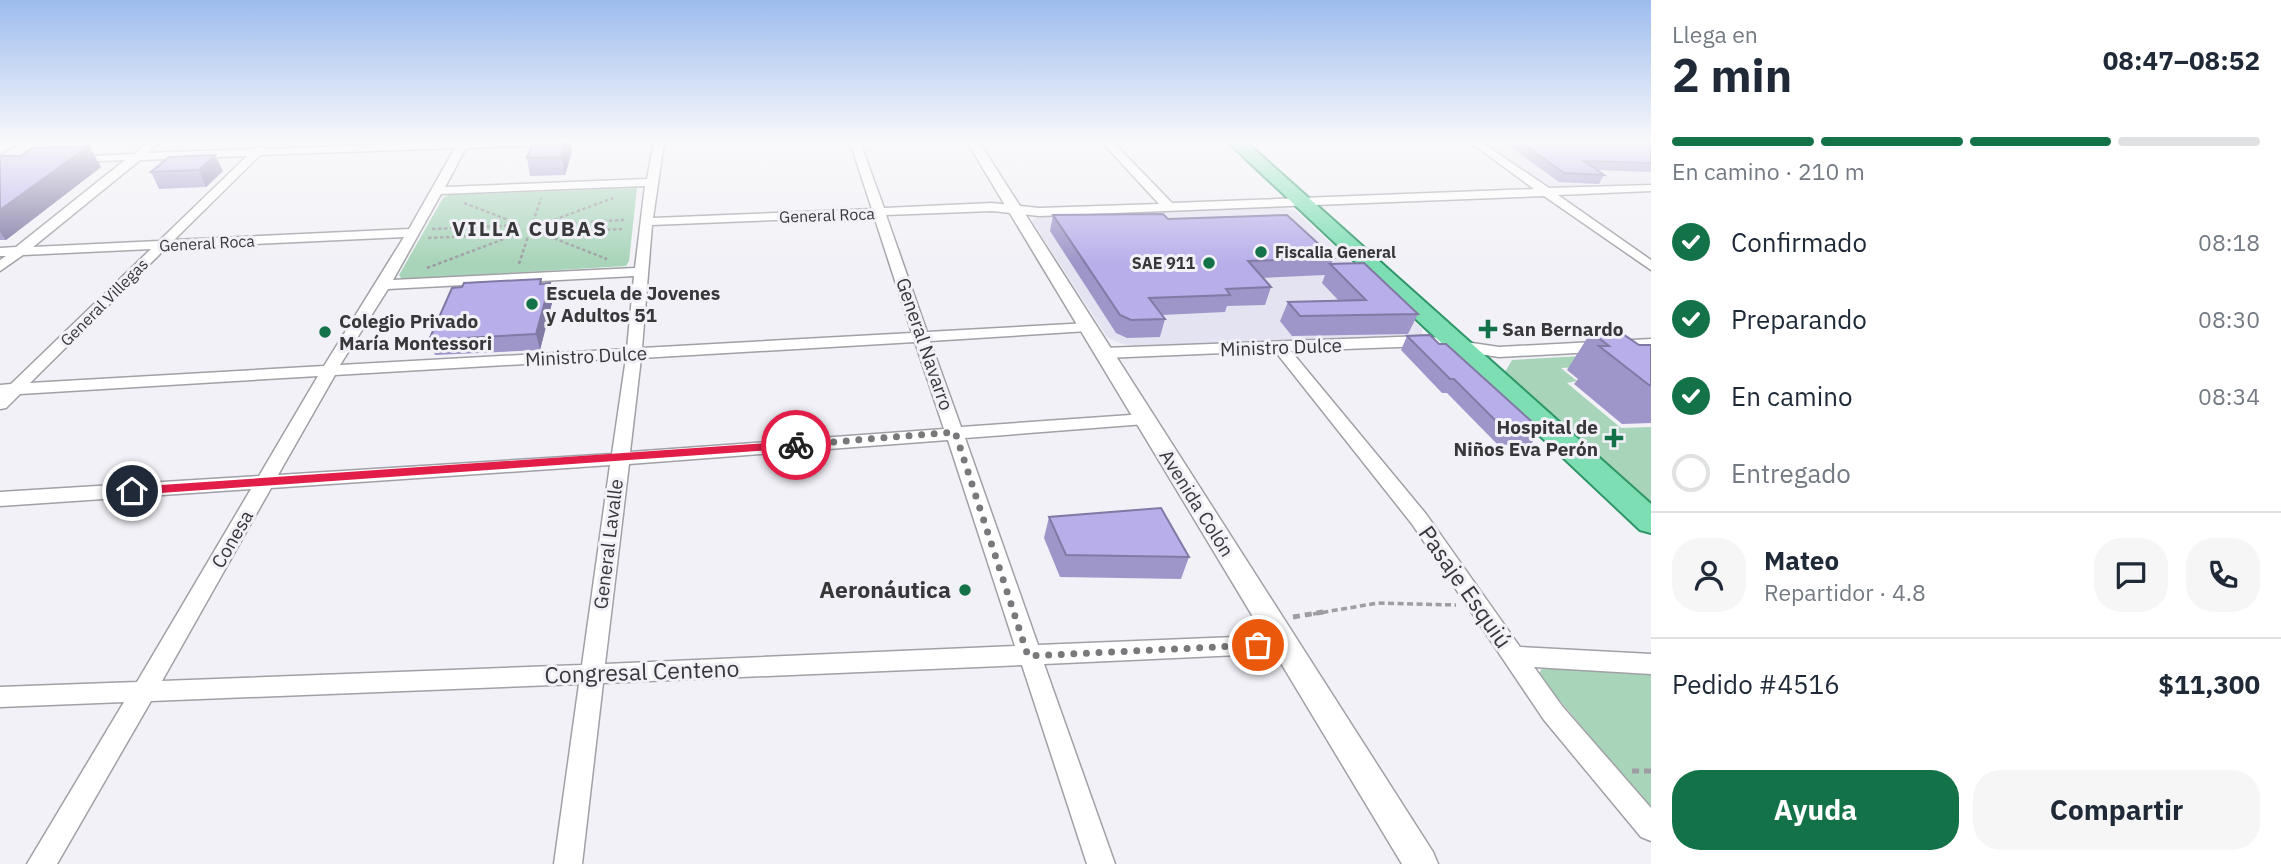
<!DOCTYPE html>
<html lang="es">
<head>
<meta charset="utf-8">
<style>
	:root { --surface:#fff; --page:#f6f6f7; --text:#1f2937; --muted:#747a83; --line:#e0e1e3; --accent:#137248 }
	body { margin:0; font-family:"IBM Plex Sans",sans-serif; background:var(--page); color:var(--text); height:100vh; display:flex; flex-direction:column; font-size:26px; white-space:nowrap }
	* { box-sizing:border-box; margin:0 }
	p { font-size:23px; color:var(--muted) }
	.icon { flex:none; width:38px; height:38px; fill:none; stroke:currentColor; stroke-width:2; stroke-linecap:round; stroke-linejoin:round }
	.map { position:relative; flex:1; overflow:hidden }
	.details { display:flex; flex-direction:column; background:var(--surface); width:630px }
	.details>* { flex:none }
	.pin { position:absolute; display:grid; place-items:center; width:60px; height:60px; color:#fff; margin:-30px; border:4px solid #fff; border-radius:50%; box-shadow:0 2px 7px #0007 }
	.courier { position:absolute; display:grid; place-items:center; width:70px; height:70px; margin:-35px; border:5px solid #e11d48; border-radius:50%; background:#fff; color:#222; box-shadow:0 2px 9px #0007 }
	.head em { font-style:normal; font-weight:700 }
	.head div { display:flex; flex-direction:column-reverse }
	.head { display:flex; align-items:center; justify-content:space-between; height:119px; padding:0 21px }
	h1 { font-size:46px; font-weight:700; line-height:52px }
	.bar { display:grid; grid-template-columns:repeat(4,1fr); gap:10px 7px; align-content:center; height:84px; padding:0 21px }
	.bar i { height:9px; border-radius:5px; background:var(--line) }
	.bar .on { background:var(--accent) }
	.bar p { grid-column:span 4 }
	.line { display:flex; align-items:center; gap:18px; padding:0 21px; border-top:2px solid var(--line) }
	.line div { flex:1 }
	.round { display:grid; place-items:center; flex:none; width:74px; height:74px; border-radius:28px; background:var(--page) }
	ol { padding:0 21px; list-style:none }
	li { display:flex; align-items:center; gap:21px; height:77px }
	li p { margin-inline-start:auto }
	li .icon { padding:7px; border-radius:50%; background:var(--accent); color:#fff; stroke-width:4 }
	li:last-child { color:var(--muted) }
	li i { width:38px; height:38px; border:4px solid var(--line); border-radius:50% }
	.cta { display:flex; gap:14px; margin-top:auto; padding:14px 21px }
	.cta a { flex:1; height:80px; border-radius:28px; background:var(--accent); color:#fff; font-size:28px; font-weight:700; line-height:80px; text-align:center }
	.cta a+a { background:var(--page); color:var(--text) }
	main { display:flex; flex:1; min-height:0 }
	.map>svg:first-child { display:block }
</style>
</head>
<body>
<main>
<div class="map">
<svg width="1651" height="864" viewBox="0 0 1651 864">
	<rect width="100%" height="100%" fill="#f1f1f7"/>
	<!-- built -->
	<g fill="#e4e3f1">
		<polygon points="1481,142 1651,142 1651,185 1549,188"/>
		<polygon points="1280,207 1296,211 1422,329 1422,335 1134,346 1120,343 1107,337 1032,221 1037,216"/>
	</g>
	<!-- green -->
	<g fill="#a8d4b9">
		<polygon points="637,188 629,261 626,266 408,279 401,278 399,275 443,198 448,195"/>
		<polygon points="1636,353 1596,366 1561,368 1577,381 1567,383 1621,428 1651,427 1651,504 1505,372 1512,360"/>
		<polygon points="1543,667 1651,671 1651,808 1538,675"/>
	</g>
	<g fill="none" stroke-linecap="round" stroke-linejoin="round">
		<!-- minor casing -->
		<g stroke="#a0a0a6" stroke-width="3">
			<g id="minor">
				<polygon points="8,142 20,142 0,154 0,146"/>
				<path d="M149,142H160L148,153L254,149L260,146L265,149L459,142H546L541,145L466,148L445,187L647,179L654,142H664L653,218L872,209L850,142H860L884,208L992,203L1039,208L1159,204L1102,142H1113L1172,203L1534,189L1470,142H1481L1549,188L1651,185V191L1558,195L1651,260V270L1544,196L1039,216L992,211L886,215L927,332L1088,323L1095,327L1088,331L930,341L961,427L1145,414L1154,419L1145,424L965,438L1038,645L1284,635L1292,637L1295,644L1292,651L1284,653L1044,664L1115,864H1087L1022,665L603,683L582,864H554L579,684L151,701L57,864H27L124,702L0,707V687L137,682L251,489L0,506V492L259,476L318,376L20,394L6,408L0,409V385L11,384L151,249L23,255L0,271V260L6,256H0V248L16,247L125,160L73,162L69,161V157L134,154ZM455,148L409,229L174,240L260,155ZM247,156L159,241L33,247L140,160ZM645,186L635,268L393,280L441,194ZM874,216L912,333L642,348L652,225ZM404,237L324,366L30,383L166,248ZM634,276L627,349L340,365L388,289ZM915,342L944,429L630,452L641,358ZM626,358L612,454L278,475L335,375ZM948,440L1015,646L605,664L629,464ZM610,465L582,665L162,681L271,488Z"/>
				<polygon points="1425,336 1499,347 1651,339 1651,349 1499,357 1425,346 1291,351 1426,514 1520,647 1651,654 1651,674 1534,667 1562,706 1651,808 1651,841 1641,837 1544,720 1412,524 1275,351 1104,358 1096,353 1104,348"/>
			</g>
		</g>
		<!-- tertiary casing -->
		<g stroke="#a0a0a6" stroke-width="3">
			<polygon id="tertiary" points="967,142 979,142 1433,852 1438,864 1402,864"/>
		</g>
		<!-- primary casing -->
		<g stroke="#2e9668" stroke-width="4">
			<polygon id="primary" points="1228,142 1246,142 1651,504 1651,533 1640,530"/>
		</g>
		<!-- path-far2 -->
		<g stroke="#9d9da2" stroke-width="2.5" stroke-dasharray="3.5 2.5" stroke-linecap="butt">
			<polyline points="464,203 519,224"/>
			<polyline points="533,222 541,198"/>
			<polyline points="543,224 613,198"/>
			<polyline points="549,224 624,220"/>
			<polyline points="432,229 521,225"/>
			<polyline points="541,233 622,229"/>
			<polyline points="543,234 607,259"/>
			<polyline points="428,238 511,234"/>
			<polyline points="519,264 528,236"/>
			<polyline points="427,268 517,234"/>
		</g>
		<!-- path-far1 -->
		<polyline stroke="#9d9da2" stroke-width="3.5" stroke-dasharray="6 3.5" stroke-linecap="butt" points="1313,614 1378,603 1456,605"/>
		<!-- path -->
		<g stroke="#9d9da2" stroke-width="5" stroke-dasharray="7 5" stroke-linecap="butt">
			<polyline points="1293,617 1323,612"/>
			<polyline points="1632,771 1651,771"/>
		</g>
		<!-- minor -->
		<use href="#minor" fill="#fff" fill-rule="evenodd"/>
		<!-- tertiary -->
		<use href="#tertiary" fill="#fff" fill-rule="evenodd"/>
		<!-- primary -->
		<use href="#primary" fill="#7edeb3" fill-rule="evenodd"/>
	</g>
	<!-- wall -->
	<g fill="#9e96c9">
		<polygon points="533,142 570,142 572,152 565,175 530,176 527,158"/>
		<polygon points="1504,142 1651,142 1651,172 1597,170 1604,175 1599,184 1559,182"/>
		<polygon points="0,156 101,167 6,240 0,240"/>
		<polygon points="169,157 223,171 206,187 159,189 151,172"/>
		<polygon points="1053,215 1168,219 1334,258 1331,264 1418,314 1408,334 1292,336 1280,321 1288,302 1339,301 1322,283 1325,275 1262,278 1271,287 1265,305 1227,306 1225,312 1162,315 1165,319 1160,337 1127,338 1116,333 1050,231"/>
		<polygon points="541,279 542,284 550,283 553,299 540,350 435,355 429,340"/>
		<polygon points="1591,332 1639,345 1651,345 1651,423 1622,424 1574,384 1578,379 1567,370"/>
		<polygon points="1407,336 1439,344 1541,430 1531,444 1498,445 1447,393 1442,393 1401,350"/>
		<polygon points="1049,517 1189,557 1181,579 1060,577 1044,538"/>
	</g>
	<!-- shaded-wall -->
	<g fill="#817aa4">
		<polygon points="566,142 570,142 572,152 565,175 562,157"/>
		<polygon points="89,146 101,167 6,240 0,232 0,210"/>
		<polygon points="215,155 223,171 206,187 199,170"/>
		<polygon points="550,283 553,299 540,350 536,334"/>
	</g>
	<!-- building -->
	<g fill="#b8afea" stroke="#817aa4" stroke-width="2">
		<polygon points="533,142 566,142 562,157 527,158"/>
		<polygon points="1520,142 1651,142 1651,163 1584,161 1604,175 1564,173"/>
		<polygon points="89,146 0,210 0,156 21,156 32,148"/>
		<polygon points="215,155 199,170 151,172 169,157"/>
		<polygon points="1163,214 1168,219 1287,215 1334,258 1248,261 1271,287 1226,289 1230,295 1149,298 1165,319 1131,320 1120,315 1053,215"/>
		<polygon points="1364,263 1418,314 1300,316 1288,302 1366,300 1330,264"/>
		<polygon points="541,279 540,284 550,283 536,334 429,340 452,288 462,287 464,283"/>
		<polygon points="1591,332 1620,332 1639,345 1651,345 1651,385 1649,385 1599,346 1609,346"/>
		<polygon points="1430,335 1439,344 1446,344 1541,430 1506,431 1454,379 1450,379 1407,336"/>
		<polygon points="1161,508 1189,557 1066,555 1049,517"/>
	</g>
	<!-- sky -->
	<linearGradient id="sky" x2="0" y2="1"><stop stop-color="#9dbcee"/><stop offset="0.54" stop-color="#f9f9fb"/><stop offset="1" stop-color="#f9f9fb" stop-opacity="0"/></linearGradient>
	<rect width="1651" height="263" fill="url(#sky)"/>
	<!-- route -->
	<polygon fill="#e11d48" points="796,441 800,442 800,448 132,495 126,491 132,487"/>
	<g fill="none" stroke-linecap="round" stroke-linejoin="round">
		<!-- done -->
		<polyline stroke="#79797c" stroke-width="7" stroke-dasharray="0 12.6" points="796,445 955,432 1028,656 1258,645"/>
	</g>
	<!-- markers -->
	<g fill="#137248" stroke="#f1f1f7" stroke-width="2.5">
		<circle cx="1261" cy="252" r="7"/>
		<circle cx="1209" cy="263" r="7"/>
		<circle cx="532" cy="304" r="7"/>
		<path d="M1484.5 318.5h7v7h7v7h-7v7h-7v-7h-7v-7h7z"/>
		<circle cx="325" cy="332" r="7"/>
		<path d="M1610.5 427.5h7v7h7v7h-7v7h-7v-7h-7v-7h7z"/>
		<circle cx="965" cy="590" r="7"/>
	</g>
	<g text-anchor="middle" stroke-width="6" stroke-linejoin="round" paint-order="stroke">
		<!-- far-street labels -->
		<g font-size="16" fill="#38383a" stroke="#f1f1f7">
			<text transform="translate(827 215) rotate(-2)" y="6">General Roca</text>
			<text transform="translate(207 243) rotate(-3)" y="6">General Roca</text>
			<text transform="translate(104 302) rotate(-45)" y="6">General Villegas</text>
		</g>
		<!-- far-poi labels -->
		<g font-size="16" font-weight="bold" fill="#38383a" stroke="#f1f1f7" text-anchor="start">
			<text x="1275" y="258">Fiscalia General</text>
			<text x="1195" y="269" text-anchor="end">SAE 911</text>
		</g>
		<!-- poi labels -->
		<g font-size="19" font-weight="bold" fill="#38383a" stroke="#f1f1f7" text-anchor="start">
			<text x="546" y="300">Escuela de Jovenes<tspan x="546" dy="22">y Adultos 51</tspan></text>
			<text x="339" y="328">Colegio Privado<tspan x="339" dy="22">María Montessori</tspan></text>
			<text x="1502" y="336">San Bernardo</text>
			<text x="1598" y="434" text-anchor="end">Hospital de<tspan x="1598" dy="22">Niños Eva Perón</tspan></text>
		</g>
		<!-- street labels -->
		<g font-size="19" fill="#38383a" stroke="#f1f1f7">
			<text transform="translate(925 344) rotate(71)" y="7">General Navarro</text>
			<text transform="translate(1281 347) rotate(-2)" y="7">Ministro Dulce</text>
			<text transform="translate(586 356) rotate(-3)" y="7">Ministro Dulce</text>
			<text transform="translate(1197 503) rotate(58)" y="7">Avenida Colón</text>
			<text transform="translate(232 539) rotate(-60)" y="7">Conesa</text>
			<text transform="translate(608 544) rotate(-83)" y="7">General Lavalle</text>
		</g>
		<!-- far-district labels -->
		<g font-size="21" font-weight="bold" letter-spacing="2" fill="#38383a" stroke="#f1f1f7">
			<text x="530" y="236">VILLA CUBAS</text>
		</g>
		<!-- near-street labels -->
		<g font-size="23" fill="#38383a" stroke="#f1f1f7">
			<text transform="translate(1465 587) rotate(55)" y="8">Pasaje Esquiú</text>
			<text transform="translate(642 672) rotate(-2)" y="8">Congresal Centeno</text>
		</g>
		<!-- near-poi labels -->
		<g font-size="23" font-weight="bold" fill="#38383a" stroke="#f1f1f7" text-anchor="end">
			<text x="951" y="598">Aeronáutica</text>
		</g>
	</g>
</svg>
<div class="pin" style="left:1258px;top:645px;background:#ea580c"><svg class="icon" aria-label="bag" viewBox="0 0 24 24"><path d="M5 8h14l-1 12H6zM9 8a3 3 0 0 1 6 0"/></svg></div>
<div class="pin" style="left:132px;top:491px;background:#1f2937"><svg class="icon" aria-label="home" viewBox="0 0 24 24"><path d="M3 11l9-7 9 7M6 9v11h12V9"/></svg></div>
<div class="courier" style="left:796px;top:445px"><svg class="icon" aria-label="bike" viewBox="0 0 24 24"><circle cx="6" cy="16" r="4"/><circle cx="18" cy="16" r="4"/><path d="M6 16l4-8h5l3 8M10 8l3 8H6M13 5h3"/></svg></div>
</div>
<section class="details">
<div class="head"><div><h1>2 min</h1><p>Llega en</p></div><em>08:47–08:52</em></div>
<div class="bar"><i class="on"></i><i class="on"></i><i class="on"></i><i></i><p>En camino · 210 m</p></div>
<ol>
<li><svg class="icon" aria-label="check" viewBox="0 0 24 24"><path d="M5 12l5 5 9-10"/></svg>Confirmado<p>08:18</p></li>
<li><svg class="icon" aria-label="check" viewBox="0 0 24 24"><path d="M5 12l5 5 9-10"/></svg>Preparando<p>08:30</p></li>
<li><svg class="icon" aria-label="check" viewBox="0 0 24 24"><path d="M5 12l5 5 9-10"/></svg>En camino<p>08:34</p></li>
<li><i></i>Entregado</li>
</ol>
<div class="line" style="height:126px"><a class="round"><svg class="icon" aria-label="person" viewBox="0 0 24 24"><circle cx="12" cy="8" r="4"/><path d="M4 21q1-7 8-7t8 7"/></svg></a><div><b>Mateo</b><p>Repartidor · 4.8</p></div><a class="round"><svg class="icon" aria-label="chat" viewBox="0 0 24 24"><path d="M4 5h16v11H9l-5 4z"/></svg></a><a class="round"><svg class="icon" aria-label="phone" viewBox="0 0 24 24"><path d="M5 4h4l2 5-3 2q2 4 5 5l2-3 5 2v4C11 20 4 13 5 4z"/></svg></a></div>
<div class="line" style="height:91px"><div>Pedido #4516</div><b>$11,300</b></div>
<div class="cta"><a>Ayuda</a><a>Compartir</a></div>
</section>
</main>
</body>
</html>
